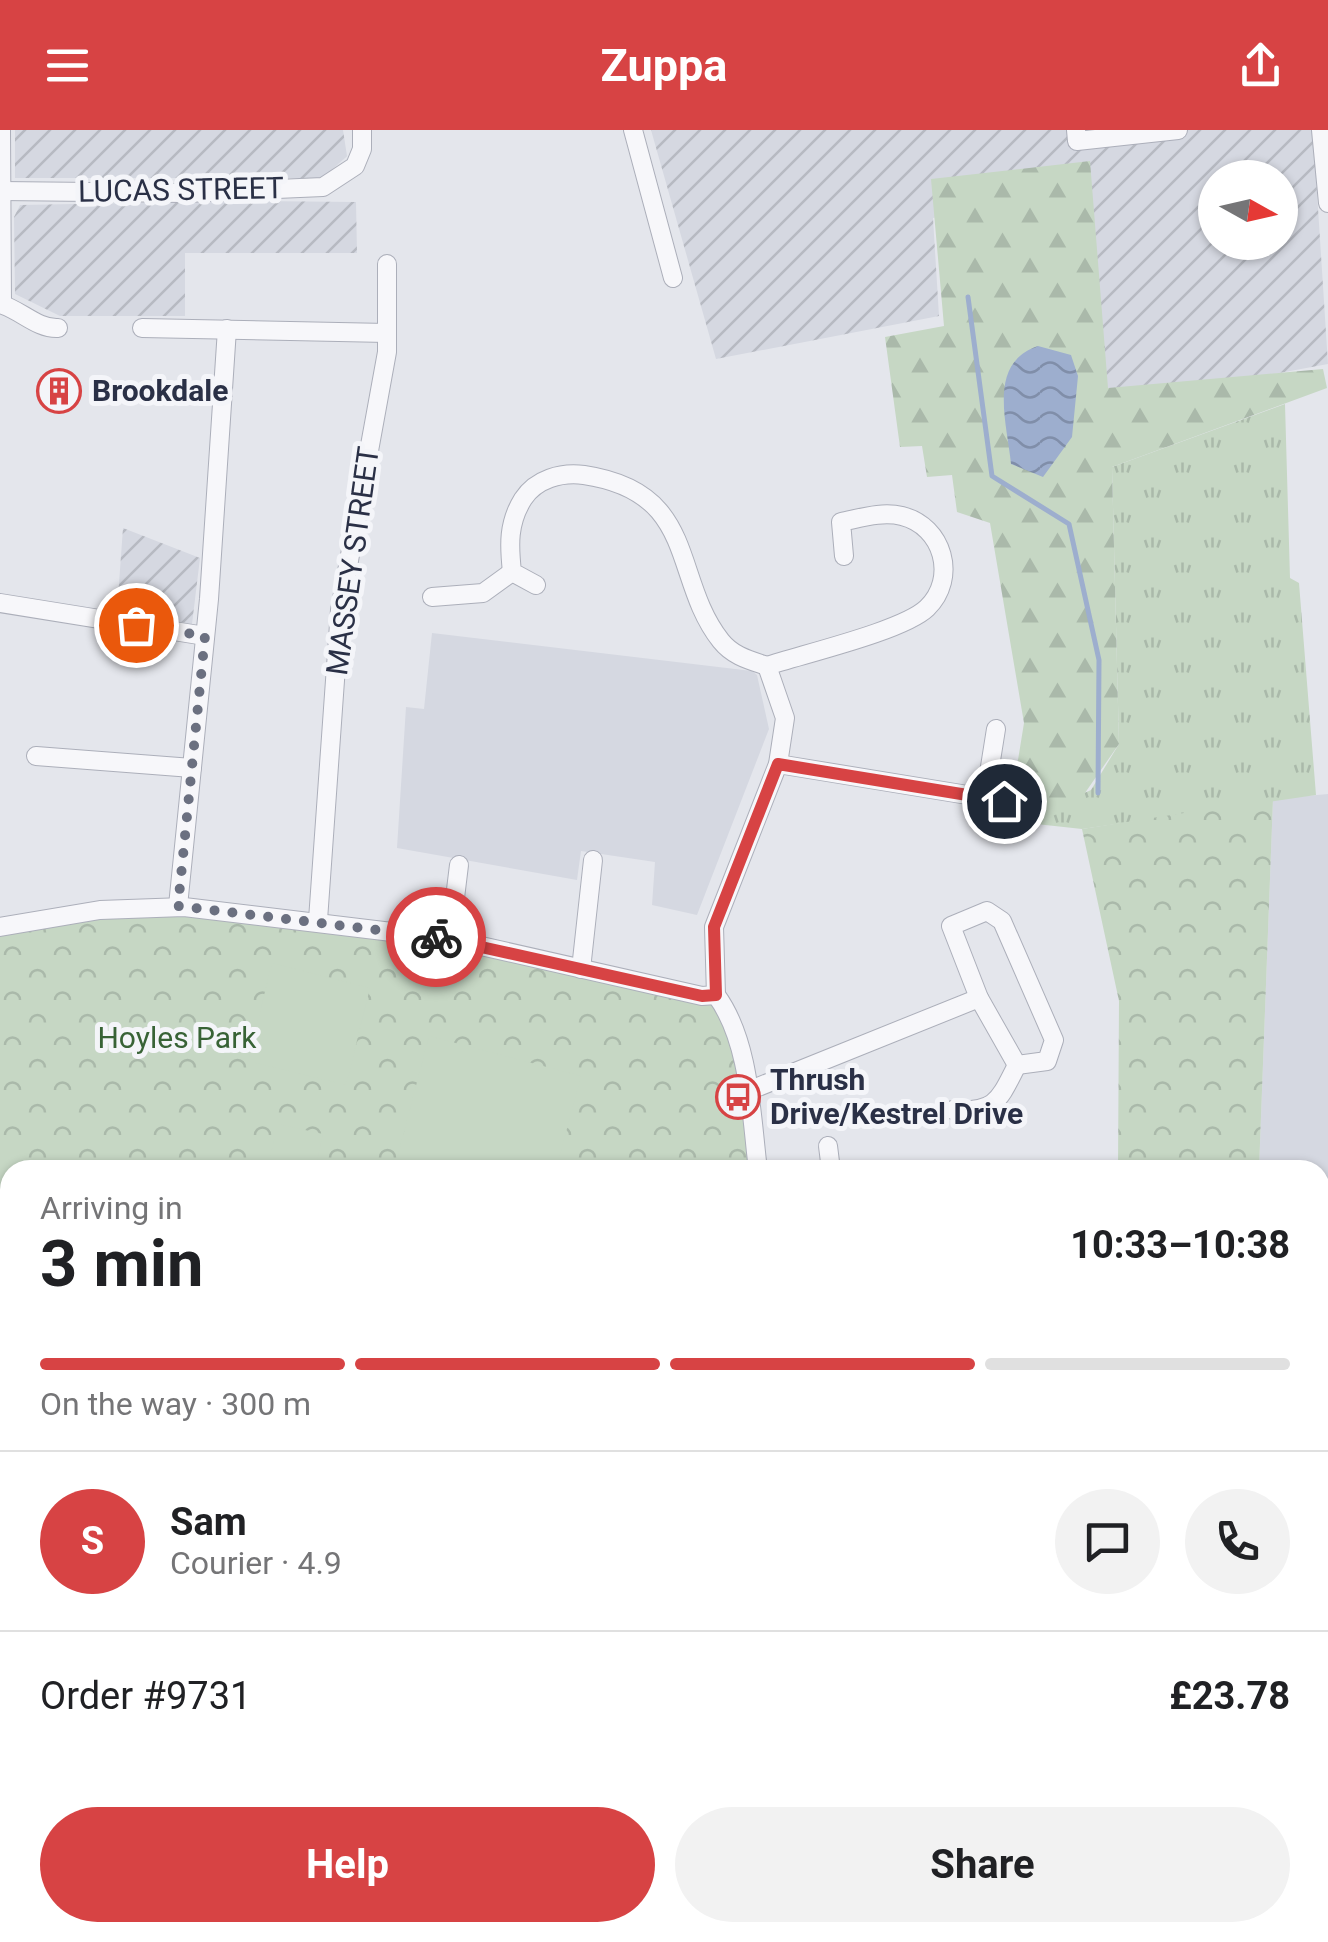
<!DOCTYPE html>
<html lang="en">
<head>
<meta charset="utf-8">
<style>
	:root { --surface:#fff; --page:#f2f2f2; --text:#202124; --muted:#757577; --line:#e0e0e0; --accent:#d74344 }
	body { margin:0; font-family:Roboto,sans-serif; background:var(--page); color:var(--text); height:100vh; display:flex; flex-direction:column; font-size:38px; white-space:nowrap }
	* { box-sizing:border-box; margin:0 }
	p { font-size:32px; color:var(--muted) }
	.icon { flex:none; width:55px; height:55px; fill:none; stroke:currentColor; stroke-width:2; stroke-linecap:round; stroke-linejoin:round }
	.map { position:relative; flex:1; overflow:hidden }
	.panel { position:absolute; left:0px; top:1030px; width:1330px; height:782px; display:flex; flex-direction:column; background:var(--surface); border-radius:30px 30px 0 0; box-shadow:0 2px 8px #0004 }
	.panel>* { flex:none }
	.needle { width:65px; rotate:98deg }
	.buttons { position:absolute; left:1198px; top:30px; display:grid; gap:20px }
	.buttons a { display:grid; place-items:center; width:100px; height:100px; border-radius:50%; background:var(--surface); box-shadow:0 2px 8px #0004; font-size:50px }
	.pin { position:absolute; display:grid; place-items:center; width:85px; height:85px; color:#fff; margin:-42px; border:5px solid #fff; border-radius:50%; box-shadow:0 2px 10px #0007 }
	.courier { position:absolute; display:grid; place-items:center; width:100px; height:100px; margin:-50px; border:8px solid #d74344; border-radius:50%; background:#fff; color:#222; box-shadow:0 2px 12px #0007 }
	.headline em { font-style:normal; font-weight:700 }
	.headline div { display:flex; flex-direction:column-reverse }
	.headline { display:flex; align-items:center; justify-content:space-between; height:170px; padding:0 40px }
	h1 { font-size:65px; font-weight:700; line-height:75px }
	.bar { display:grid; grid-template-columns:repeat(4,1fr); gap:15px 10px; align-content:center; height:120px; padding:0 40px }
	.bar i { height:12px; border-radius:8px; background:var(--line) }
	.bar .current { background:var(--accent) }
	.bar p { grid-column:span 4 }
	.line { display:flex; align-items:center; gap:25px; padding:0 40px; border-top:2px solid var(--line) }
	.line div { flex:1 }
	.round { display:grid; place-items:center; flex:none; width:105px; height:105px; border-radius:52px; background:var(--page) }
	.button { display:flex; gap:20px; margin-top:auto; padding:20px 40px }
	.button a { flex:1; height:115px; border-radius:60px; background:var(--accent); color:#fff; font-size:40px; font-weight:700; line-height:115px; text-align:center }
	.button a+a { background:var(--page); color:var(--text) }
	header { display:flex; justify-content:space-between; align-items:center; height:130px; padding:0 40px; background:var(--accent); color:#fff; font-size:45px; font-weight:700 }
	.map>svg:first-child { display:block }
</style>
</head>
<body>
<header><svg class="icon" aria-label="menu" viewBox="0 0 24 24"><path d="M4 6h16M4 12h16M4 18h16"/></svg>Zuppa<svg class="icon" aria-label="share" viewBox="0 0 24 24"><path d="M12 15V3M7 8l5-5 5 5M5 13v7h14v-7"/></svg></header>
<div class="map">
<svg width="1328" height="1812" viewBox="0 0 1328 1812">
	<defs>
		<pattern id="industrial-furrows" width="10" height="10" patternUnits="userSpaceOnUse" patternTransform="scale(2.5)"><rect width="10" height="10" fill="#d5d8e1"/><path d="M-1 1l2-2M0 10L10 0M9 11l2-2" fill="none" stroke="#b7bac2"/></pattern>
		<pattern id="grass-tufts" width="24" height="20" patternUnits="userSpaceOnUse" patternTransform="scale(2.5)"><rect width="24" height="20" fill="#c6d7c4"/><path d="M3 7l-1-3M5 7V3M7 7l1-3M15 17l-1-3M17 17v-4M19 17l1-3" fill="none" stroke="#aab9aa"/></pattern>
		<pattern id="forest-firs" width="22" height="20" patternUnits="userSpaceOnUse" patternTransform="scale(2.5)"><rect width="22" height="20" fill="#c6d7c4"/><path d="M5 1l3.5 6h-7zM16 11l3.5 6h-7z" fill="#aab9aa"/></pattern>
		<pattern id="park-crowns" width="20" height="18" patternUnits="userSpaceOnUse" patternTransform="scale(2.5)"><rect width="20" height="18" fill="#c6d7c4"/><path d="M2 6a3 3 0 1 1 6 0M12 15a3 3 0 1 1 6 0" fill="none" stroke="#aab9aa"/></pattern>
		<pattern id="water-waves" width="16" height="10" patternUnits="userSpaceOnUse" patternTransform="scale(2.5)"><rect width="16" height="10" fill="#9daece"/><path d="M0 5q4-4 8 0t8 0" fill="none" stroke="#808ea9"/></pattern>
	</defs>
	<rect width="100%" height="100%" fill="#e4e6ec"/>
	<!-- built -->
	<g fill="#d5d8e1">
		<polygon points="432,503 752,541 757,545 769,599 697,785 652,775 655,732 581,721 577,750 397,718 406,577 424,579"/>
		<polygon points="1328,664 1328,1069 1320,1068 1320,1040 1259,1040 1273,669"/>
	</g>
	<!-- industrial -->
	<g fill="url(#industrial-furrows)" fill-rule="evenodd">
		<polygon points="15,0 343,0 347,26 323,48 15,48"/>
		<path d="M651,0H1313L1328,234L1102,276L1072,61L933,88L939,186L716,229ZM1215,48H1280V112H1215Z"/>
		<polygon points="240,71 356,72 357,123 185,123 185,186 60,186 15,164 14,87 20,75"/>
		<polygon points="123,398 200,428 192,494 117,481"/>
		<polygon points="0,1156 10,1159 10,1671 0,1674"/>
	</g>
	<!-- grass -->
	<polygon fill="url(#grass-tufts)" points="1285,274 1290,448 1299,453 1316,665 1082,699 1027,693 1025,677 1039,683 1091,660 1119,614 1112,337"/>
	<!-- forest -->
	<polygon fill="url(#forest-firs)" points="1090,31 1108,258 1323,239 1327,258 1112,337 1119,614 1078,673 1039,683 1012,667 1024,593 990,393 957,382 952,345 927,347 922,316 900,317 885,207 944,196 931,49"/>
	<!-- park -->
	<g fill="url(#park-crowns)">
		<polygon points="1273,669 1259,1040 1118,1040 1119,871 1082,699"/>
		<polygon points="100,780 318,790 716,865 731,885 757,1040 10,1040 10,1159 0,1156 0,801"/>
	</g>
	<!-- pitch -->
	<g fill="#c6d7c4">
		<polygon points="272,833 370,858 346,955 248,931"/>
		<polygon points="429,906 581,946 556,1040 394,1040"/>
		<polygon points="278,994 323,1004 315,1040 267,1040"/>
	</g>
	<!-- water -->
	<path fill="url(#water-waves)" d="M1038,216L1071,225L1078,246L1072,307L1043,347L1011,334C1007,292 987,233 1038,216Z"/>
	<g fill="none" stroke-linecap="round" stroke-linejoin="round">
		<!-- stream -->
		<g stroke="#9daece" stroke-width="5">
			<polyline points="968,167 992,346 1069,394 1099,530 1098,663"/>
			<polyline points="1320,1084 1328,1091"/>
		</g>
		<!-- minor casing -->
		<g stroke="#acafba" stroke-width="20">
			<g id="minor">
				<polyline points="1,0 2,174"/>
				<polyline points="633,0 673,148"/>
				<polyline points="1076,0 1077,11 1178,0"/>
				<polyline points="1321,0 1328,73"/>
				<polyline points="1,61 186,63 323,57 355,36 362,19 362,0"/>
				<path d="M0,174C21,180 37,199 58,198"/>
				<polyline points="142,198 387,203"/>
				<path d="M536,455L512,442C509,415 508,393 523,369C536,349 561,342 584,345C699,362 671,448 721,511C733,526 749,530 767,536"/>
				<polyline points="432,467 483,463 512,442"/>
				<polyline points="0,473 205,506"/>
				<path d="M767,536C803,524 903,501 927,478C958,448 943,396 902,386C882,381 861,388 841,392L844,426"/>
				<polyline points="36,626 192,638"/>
				<polyline points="778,634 1004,671"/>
				<polyline points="985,668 996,599"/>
				<polyline points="178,776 209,469 227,199"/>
				<polygon points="987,781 1002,791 1054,910 1047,931 1017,935 979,868 951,796"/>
				<polyline points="318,790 340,480 387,222 387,134"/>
				<polyline points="0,797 100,780 184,777 450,809 702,866 716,865"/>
				<polyline points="450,809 459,735"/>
				<polyline points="581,839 593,730"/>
				<polyline points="716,865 714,797 778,634 785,588 767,536"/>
				<path d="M716,865C750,911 751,984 758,1040"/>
				<polyline points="748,961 979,868"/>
				<path d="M953,980C996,983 999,970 1017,935"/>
				<polyline points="828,1016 831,1040"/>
				<polyline points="0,1302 10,1304"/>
				<polyline points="1320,1307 1328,1309"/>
				<polyline points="1320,1592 1328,1590"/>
				<polyline points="1320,1678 1328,1677"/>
				<polyline points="0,1685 10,1682"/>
				<polyline points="643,1802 649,1812"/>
				<polyline points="848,1802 857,1802"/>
				<polyline points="543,1812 606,1802"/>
			</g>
		</g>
		<!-- motorway casing -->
		<g stroke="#8a90a4" stroke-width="35">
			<g id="motorway">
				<polyline points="1320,1613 1328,1611"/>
				<polyline points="1320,1657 1328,1656"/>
				<polyline points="222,1812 274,1802"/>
				<polyline points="421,1812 476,1802"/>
			</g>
		</g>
		<!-- minor -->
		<use href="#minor" stroke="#f7f7fa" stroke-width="18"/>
		<!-- motorway -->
		<use href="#motorway" stroke="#fff" stroke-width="32"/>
	</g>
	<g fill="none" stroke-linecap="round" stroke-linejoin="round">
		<!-- done -->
		<polyline stroke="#6b7080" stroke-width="10" stroke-dasharray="0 18" points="136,495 205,506 178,776 436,807"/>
		<!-- route -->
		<polyline stroke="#d74344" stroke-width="12" points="436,807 702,866 716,865 714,797 778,634 1004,671"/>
	</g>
	<!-- icons -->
	<defs>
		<g id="building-ring" transform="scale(2.25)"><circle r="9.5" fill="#f4f5f9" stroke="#d74344" stroke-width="1.5"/><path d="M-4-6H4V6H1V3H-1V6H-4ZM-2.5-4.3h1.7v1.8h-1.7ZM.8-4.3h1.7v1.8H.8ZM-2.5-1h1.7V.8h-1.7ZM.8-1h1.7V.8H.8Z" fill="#d74344"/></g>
		<g id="bus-ring" transform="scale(2.25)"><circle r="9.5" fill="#f4f5f9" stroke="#d74344" stroke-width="1.5"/><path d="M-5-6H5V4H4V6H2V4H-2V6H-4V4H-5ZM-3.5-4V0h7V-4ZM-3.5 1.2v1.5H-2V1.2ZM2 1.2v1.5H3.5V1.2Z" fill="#d74344"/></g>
	</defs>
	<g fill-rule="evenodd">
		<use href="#building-ring" x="59" y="261"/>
		<use href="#bus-ring" x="738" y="967"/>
	</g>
	<g text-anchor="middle" stroke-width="10" stroke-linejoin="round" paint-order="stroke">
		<!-- street labels -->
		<g font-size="30" fill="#2a3046" stroke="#f4f5f9">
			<text transform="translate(181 60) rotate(-1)" y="10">LUCAS STREET</text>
			<text transform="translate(353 431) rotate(-82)" y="10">MASSEY STREET</text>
		</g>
		<!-- poi labels -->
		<g font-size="30" font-weight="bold" fill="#2a3046" stroke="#f4f5f9" text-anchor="start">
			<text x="92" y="271">Brookdale</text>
			<text x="770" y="960">Thrush<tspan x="770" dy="34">Drive/Kestrel Drive</tspan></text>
		</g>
		<!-- park labels -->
		<g font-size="30" fill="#386336" stroke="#f4f5f9">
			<text x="177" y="918">Hoyles Park</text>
		</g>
	</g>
</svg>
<div class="buttons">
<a><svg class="needle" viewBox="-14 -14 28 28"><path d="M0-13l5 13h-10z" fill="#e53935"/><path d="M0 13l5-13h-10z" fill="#757577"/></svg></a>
</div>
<div class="pin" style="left:136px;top:495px;background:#ea580c"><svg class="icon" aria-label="bag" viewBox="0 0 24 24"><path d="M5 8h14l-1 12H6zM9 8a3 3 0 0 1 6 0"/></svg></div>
<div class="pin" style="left:1004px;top:671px;background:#1f2937"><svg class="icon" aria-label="home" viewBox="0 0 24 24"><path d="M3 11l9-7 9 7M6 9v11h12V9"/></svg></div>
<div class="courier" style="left:436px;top:807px"><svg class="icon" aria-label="bike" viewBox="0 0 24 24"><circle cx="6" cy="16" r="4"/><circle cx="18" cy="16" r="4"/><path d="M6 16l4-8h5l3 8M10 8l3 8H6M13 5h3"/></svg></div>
<section class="panel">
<div class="headline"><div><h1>3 min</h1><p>Arriving in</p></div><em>10:33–10:38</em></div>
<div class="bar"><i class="current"></i><i class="current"></i><i class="current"></i><i></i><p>On the way · 300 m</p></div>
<div class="line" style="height:180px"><b class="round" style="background:var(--accent);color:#fff">S</b><div><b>Sam</b><p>Courier · 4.9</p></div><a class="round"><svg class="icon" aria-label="chat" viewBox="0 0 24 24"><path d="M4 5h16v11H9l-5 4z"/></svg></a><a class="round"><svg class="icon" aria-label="phone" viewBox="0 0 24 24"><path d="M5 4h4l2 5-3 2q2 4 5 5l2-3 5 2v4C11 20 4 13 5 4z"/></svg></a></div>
<div class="line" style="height:130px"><div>Order #9731</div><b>£23.78</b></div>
<div class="button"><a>Help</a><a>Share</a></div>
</section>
</div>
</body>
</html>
